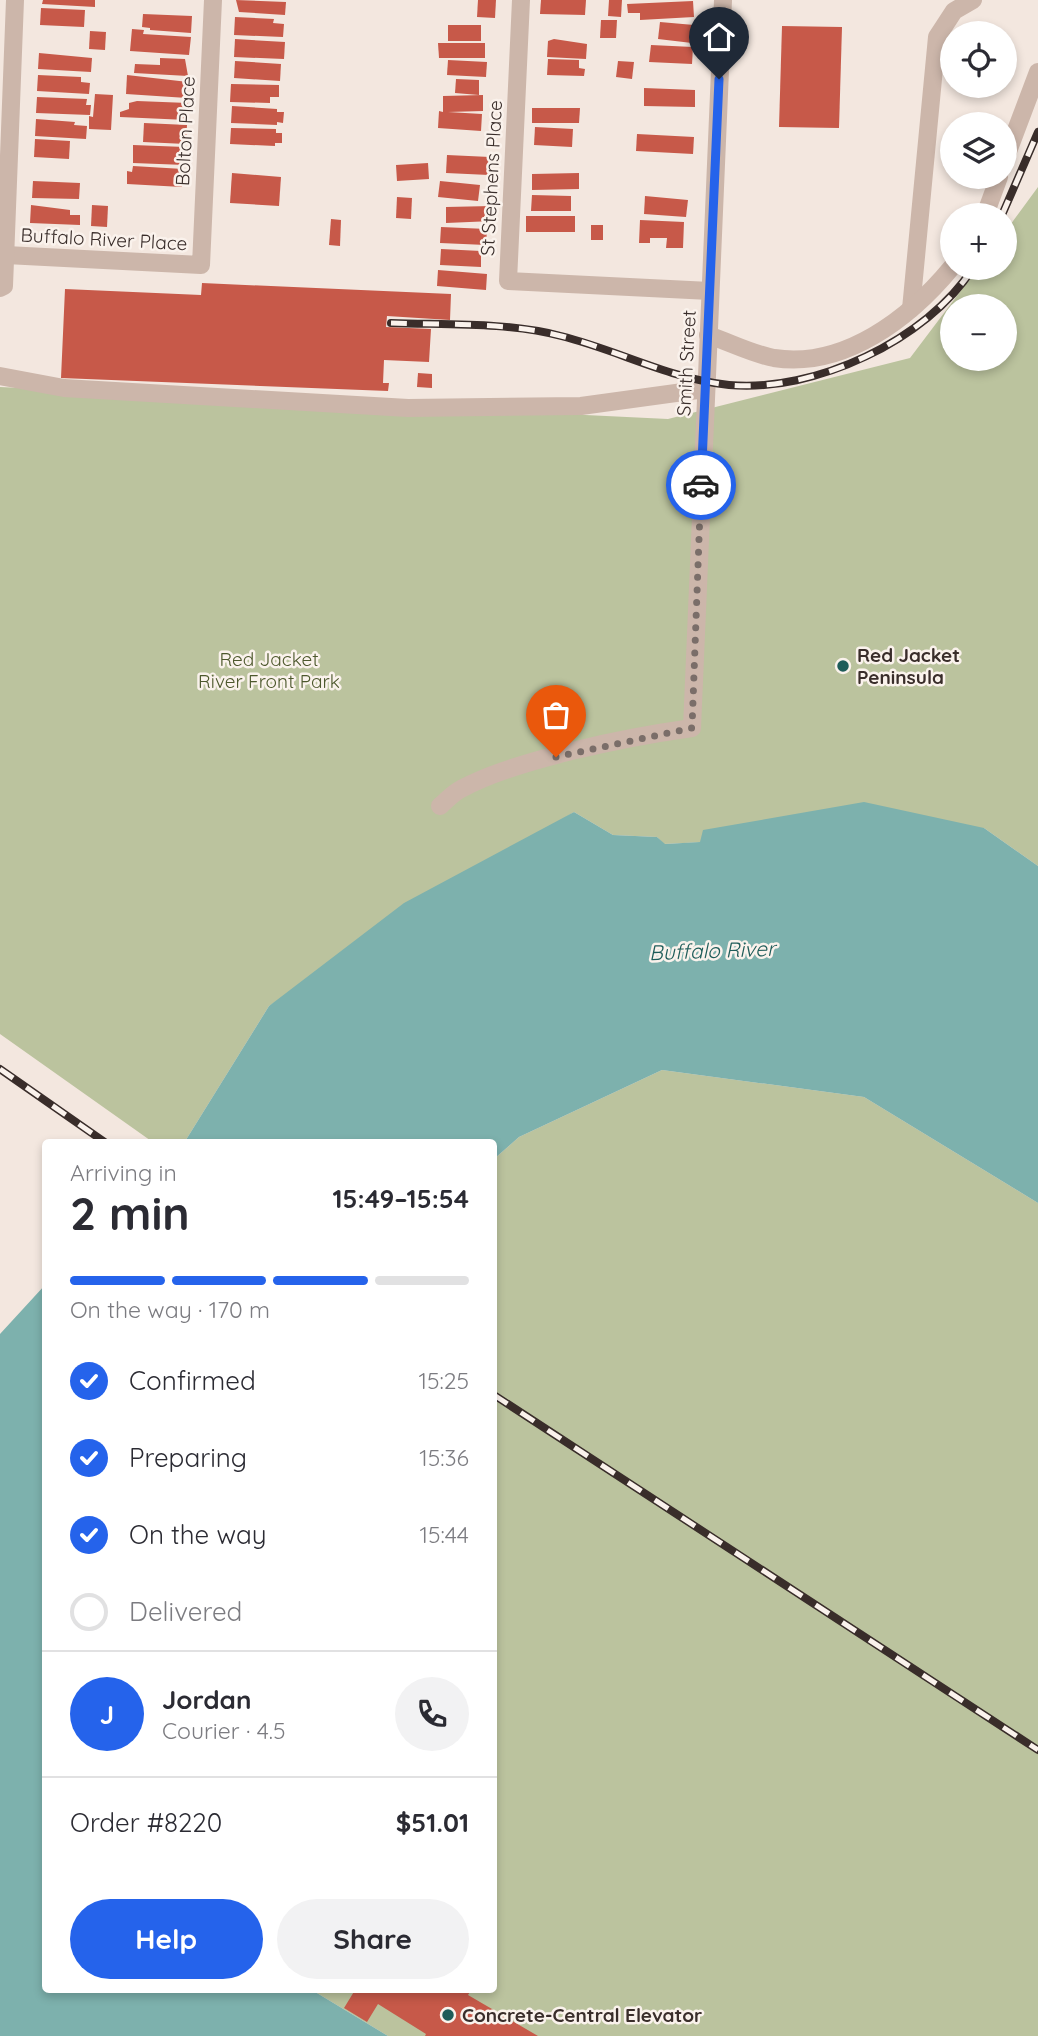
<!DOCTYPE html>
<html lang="en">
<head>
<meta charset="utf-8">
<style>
	:root { --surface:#fff; --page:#f2f2f3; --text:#2b2b33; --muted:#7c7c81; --line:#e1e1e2; --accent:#2563eb }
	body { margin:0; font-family:Quicksand,sans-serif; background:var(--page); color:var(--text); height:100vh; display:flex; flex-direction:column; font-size:26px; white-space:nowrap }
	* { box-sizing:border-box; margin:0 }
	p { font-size:23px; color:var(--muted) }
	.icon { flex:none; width:38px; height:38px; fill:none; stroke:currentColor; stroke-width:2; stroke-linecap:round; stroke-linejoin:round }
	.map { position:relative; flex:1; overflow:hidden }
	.drawer { position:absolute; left:42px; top:1139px; width:455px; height:854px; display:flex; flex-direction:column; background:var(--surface); border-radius:7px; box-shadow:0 4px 10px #0003 }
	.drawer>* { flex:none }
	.fabs { position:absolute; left:940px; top:21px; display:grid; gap:14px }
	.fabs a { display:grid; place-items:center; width:77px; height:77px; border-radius:50%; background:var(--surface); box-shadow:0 4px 10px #0003; font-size:35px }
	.pin { position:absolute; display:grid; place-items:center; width:60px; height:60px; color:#fff; margin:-72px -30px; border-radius:50% 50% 50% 0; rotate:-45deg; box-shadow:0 0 7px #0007 }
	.pin .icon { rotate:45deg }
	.courier { position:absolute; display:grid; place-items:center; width:70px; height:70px; margin:-35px; border:5px solid #2563eb; border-radius:50%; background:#fff; color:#222; box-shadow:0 2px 9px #0007 }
	.head em { font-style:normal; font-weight:700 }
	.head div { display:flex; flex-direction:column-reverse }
	.head { display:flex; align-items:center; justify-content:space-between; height:119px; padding:0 28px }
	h1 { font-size:46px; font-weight:700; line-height:52px }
	.bar { display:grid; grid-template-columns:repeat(4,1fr); gap:10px 7px; align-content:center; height:84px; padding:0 28px }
	.bar i { height:9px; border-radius:5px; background:var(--line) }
	.bar .active { background:var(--accent) }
	.bar p { grid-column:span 4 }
	.line { display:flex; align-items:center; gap:18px; padding:0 28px; border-top:2px solid var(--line) }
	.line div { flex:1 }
	.round { display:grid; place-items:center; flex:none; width:74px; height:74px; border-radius:37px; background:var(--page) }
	ol { padding:0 28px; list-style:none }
	li { display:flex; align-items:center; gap:21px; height:77px }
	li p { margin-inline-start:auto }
	li .icon { padding:7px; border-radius:50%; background:var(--accent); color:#fff; stroke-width:4 }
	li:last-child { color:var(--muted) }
	li i { width:38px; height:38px; border:4px solid var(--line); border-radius:50% }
	.button { display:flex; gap:14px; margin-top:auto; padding:14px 28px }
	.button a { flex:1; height:80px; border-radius:42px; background:var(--accent); color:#fff; font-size:28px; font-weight:700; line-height:80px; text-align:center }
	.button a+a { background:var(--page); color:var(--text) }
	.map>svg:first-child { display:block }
</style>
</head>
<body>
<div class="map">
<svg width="1038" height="2036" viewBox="0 0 1038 2036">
	<rect width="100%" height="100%" fill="#f3e7df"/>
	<!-- green -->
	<g fill="#bbc39e" fill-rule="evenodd">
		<path d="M1038,187V866L984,828L664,844L657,837L613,835L574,812L269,1006L184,1143H154L0,1034V387L668,419L910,358L978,268H1004L1005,232ZM952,306H1004V359H952Z"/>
		<polygon points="662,1070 864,1097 1038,1203 1038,2036 388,2036 312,1990 494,1990 494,1159 519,1137"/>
	</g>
	<!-- water -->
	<g fill="#7db1ad">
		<polygon points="864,802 984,828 1038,866 1038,1203 864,1097 662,1070 519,1137 494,1159 494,1143 184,1143 269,1006 404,903 574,812 613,835 657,837 665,844 700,842 703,830"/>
		<polygon points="45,1285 46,1990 312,1990 388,2036 0,2036 0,1334"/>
	</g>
	<!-- building -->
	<g fill="#c75949">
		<polygon points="43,0 95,0 95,7 42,4"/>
		<polygon points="236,0 286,2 285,15 239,12"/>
		<polygon points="478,0 496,0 495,18 477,17"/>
		<polygon points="541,0 586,0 585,15 540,14"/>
		<polygon points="609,0 622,0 621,17 608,16"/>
		<polygon points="693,1 694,17 640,20 640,13 628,13 627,4"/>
		<polygon points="41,8 85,10 84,27 40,25"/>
		<polygon points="143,14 192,16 191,33 150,30 150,28 142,27"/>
		<polygon points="235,17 274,19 273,23 284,24 283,37 234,35"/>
		<polygon points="601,20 617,20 616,38 600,38"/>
		<polygon points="660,22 694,25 692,43 658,39"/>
		<rect x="448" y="25" width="33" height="16"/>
		<polygon points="782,26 842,27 839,128 779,127"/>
		<polygon points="132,29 144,30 143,34 191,37 189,55 130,51"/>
		<polygon points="90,31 106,32 105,50 89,49"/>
		<polygon points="235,39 285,42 284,59 234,57"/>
		<polygon points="554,39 587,44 586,59 547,57 548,41"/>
		<polygon points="438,43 485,43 485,58 439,58"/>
		<polygon points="651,45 693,47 692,64 649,62"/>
		<polygon points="39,53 92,58 91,72 38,69"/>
		<polygon points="160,58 185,59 188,76 134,73 135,64 160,65"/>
		<polygon points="548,59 579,60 579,68 585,69 584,76 547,75"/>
		<polygon points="448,60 487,62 486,77 447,75"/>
		<polygon points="235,61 281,64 280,81 234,78"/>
		<polygon points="618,61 634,62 632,79 616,77"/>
		<polygon points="38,75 81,77 81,82 90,83 89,94 37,91"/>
		<polygon points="127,75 188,82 187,98 126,94"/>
		<polygon points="456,79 479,80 479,95 455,93"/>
		<polygon points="231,84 279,85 279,97 270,97 270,103 230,102"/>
		<polygon points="644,88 695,90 695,107 644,106"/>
		<polygon points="95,94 113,95 111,130 89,129 89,116 93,117"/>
		<polygon points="483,95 483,111 448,112 482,114 481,131 438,128 439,111 443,112 443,96"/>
		<polygon points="37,97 87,99 86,105 91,105 90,115 36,113"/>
		<polygon points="137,101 188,103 187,120 120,117 120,112 129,109 129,103"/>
		<polygon points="232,106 277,109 277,112 284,112 283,123 277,122 277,125 231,123"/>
		<polygon points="532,108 580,108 579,123 532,123"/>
		<polygon points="36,119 75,122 74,125 87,126 86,139 35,136"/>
		<polygon points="144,123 187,125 186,144 143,142"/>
		<polygon points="535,127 573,129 572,147 534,145"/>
		<polygon points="231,128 276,129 276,133 282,133 282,143 275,143 275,146 230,144"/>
		<polygon points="637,134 694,137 693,154 636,151"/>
		<polygon points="35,139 70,141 69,159 34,157"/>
		<polygon points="133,145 185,147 185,165 133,163"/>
		<polygon points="447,155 490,157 489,175 446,173"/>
		<polygon points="428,163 429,179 397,181 396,165"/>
		<polygon points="133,166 183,169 182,187 127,184 127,171 132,172"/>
		<polygon points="232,173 281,177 279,206 230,203"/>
		<polygon points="579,173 579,189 532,190 532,174"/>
		<polygon points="33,181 80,183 79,199 32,198"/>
		<polygon points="440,181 480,185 478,201 438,197"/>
		<polygon points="532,195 571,196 571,211 531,211"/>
		<polygon points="645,196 688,200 686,217 644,214"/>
		<polygon points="397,197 412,198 411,219 396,218"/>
		<polygon points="31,205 70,210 70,215 80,215 80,225 30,223"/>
		<polygon points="92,205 108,206 107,227 91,226"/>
		<polygon points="492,206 493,221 446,223 446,207"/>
		<rect x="526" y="216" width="49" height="16"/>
		<polygon points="331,219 341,220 340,246 329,245"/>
		<polygon points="640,220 684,222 683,248 666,248 667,238 650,238 650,243 639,243"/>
		<rect x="591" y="225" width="12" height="15"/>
		<polygon points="441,227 487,229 486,245 440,243"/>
		<polygon points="441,249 481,251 481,267 440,265"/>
		<polygon points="438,270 487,274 486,290 437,286"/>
		<polygon points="202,283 451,294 450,320 387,316 386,327 431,329 429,362 384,360 383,383 389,383 388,391 61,378 65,289 201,295"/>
		<polygon points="418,373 432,374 432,388 417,387"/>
		<polygon points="355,1990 471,1990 468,1995 538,2036 425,2036 426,2034 378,2004 367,2022 344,2008"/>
	</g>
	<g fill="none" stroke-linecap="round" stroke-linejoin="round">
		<!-- minor -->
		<g stroke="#ccb6aa" stroke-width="18">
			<polyline points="521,0 508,281 710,291"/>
			<polyline points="1004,162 1038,72"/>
			<polyline points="985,215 999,177"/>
			<polyline points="6,255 201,265 213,0"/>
			<polyline points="0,288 4,286 15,0"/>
			<polyline points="911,309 937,37 954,11 973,0"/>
			<path d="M708,335C729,342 752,354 774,358C844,369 910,318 952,267"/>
			<polyline points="0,376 64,388 408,408 581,406 705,389"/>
			<path d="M440,806C446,801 453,793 461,789C517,759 628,737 692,728L723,0"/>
		</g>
		<!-- rail casing -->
		<g stroke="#392d2a" stroke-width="8">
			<g id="rail">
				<polyline points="1002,215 1038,132"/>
				<path d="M391,323C447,325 507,322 561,336C618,350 670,379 729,385C814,393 927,340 973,268"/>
				<polyline points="0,1069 106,1143"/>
				<polyline points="494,1395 1038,1750"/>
			</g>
		</g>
		<!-- rail -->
		<use href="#rail" stroke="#faf2ec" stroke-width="5" stroke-dasharray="16" stroke-linecap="butt"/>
	</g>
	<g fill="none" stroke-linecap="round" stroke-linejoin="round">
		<!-- done -->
		<polyline stroke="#7a6e69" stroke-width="7" stroke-dasharray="0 12.6" points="556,757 692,728 701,485"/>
		<!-- route -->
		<polyline stroke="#2563eb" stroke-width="9" points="701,485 719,79"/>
	</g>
	<!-- markers -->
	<g fill="#1e5c59" stroke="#faf2ec" stroke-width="2.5">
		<circle cx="843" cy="666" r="7"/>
		<circle cx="448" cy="2015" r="7"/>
	</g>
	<g text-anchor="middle" stroke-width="5" stroke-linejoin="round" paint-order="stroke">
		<!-- street labels -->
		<g font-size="19" fill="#392d2a" stroke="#faf2ec">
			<text transform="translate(185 131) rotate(-87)" y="7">Bolton Place</text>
			<text transform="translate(491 178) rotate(-87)" y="7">St Stephens Place</text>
			<text transform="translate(104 239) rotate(3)" y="7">Buffalo River Place</text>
			<text transform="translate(686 363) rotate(-87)" y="7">Smith Street</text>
		</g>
		<!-- poi labels -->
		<g font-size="19" font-weight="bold" fill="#392d2a" stroke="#faf2ec" text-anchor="start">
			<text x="857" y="662">Red Jacket<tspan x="857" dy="22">Peninsula</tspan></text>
			<text x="462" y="2022">Concrete-Central Elevator</text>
		</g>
		<!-- park labels -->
		<g font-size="19" fill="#4d582d" stroke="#faf2ec">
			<text x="269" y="666">Red Jacket<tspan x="269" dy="22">River Front Park</tspan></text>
		</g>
		<!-- water labels -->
		<g font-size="21" font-style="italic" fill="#1e5c59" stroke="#faf2ec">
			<text transform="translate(712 951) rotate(-2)" y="7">Buffalo River</text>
		</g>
	</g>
</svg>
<div class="fabs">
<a><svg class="icon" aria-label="locate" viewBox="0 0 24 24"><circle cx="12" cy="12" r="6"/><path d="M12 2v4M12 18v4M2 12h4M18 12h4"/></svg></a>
<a><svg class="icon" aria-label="layers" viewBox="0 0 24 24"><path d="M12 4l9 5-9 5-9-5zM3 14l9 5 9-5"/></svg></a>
<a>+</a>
<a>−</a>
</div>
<div class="pin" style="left:556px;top:757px;background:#ea580c"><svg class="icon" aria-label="bag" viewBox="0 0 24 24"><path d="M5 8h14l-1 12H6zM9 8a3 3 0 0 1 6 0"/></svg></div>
<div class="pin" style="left:719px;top:79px;background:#1f2937"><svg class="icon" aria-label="home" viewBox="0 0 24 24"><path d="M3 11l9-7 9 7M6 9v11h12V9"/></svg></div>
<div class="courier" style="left:701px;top:485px"><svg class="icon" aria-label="car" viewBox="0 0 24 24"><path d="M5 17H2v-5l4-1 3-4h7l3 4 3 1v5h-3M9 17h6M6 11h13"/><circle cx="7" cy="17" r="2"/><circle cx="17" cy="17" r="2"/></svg></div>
<section class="drawer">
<div class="head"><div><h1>2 min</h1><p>Arriving in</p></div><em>15:49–15:54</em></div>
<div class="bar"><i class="active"></i><i class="active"></i><i class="active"></i><i></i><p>On the way · 170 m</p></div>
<ol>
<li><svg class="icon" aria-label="check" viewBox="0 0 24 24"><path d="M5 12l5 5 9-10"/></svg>Confirmed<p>15:25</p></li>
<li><svg class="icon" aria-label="check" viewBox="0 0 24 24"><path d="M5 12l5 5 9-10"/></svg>Preparing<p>15:36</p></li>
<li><svg class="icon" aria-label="check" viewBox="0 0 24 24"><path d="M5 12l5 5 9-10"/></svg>On the way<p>15:44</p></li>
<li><i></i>Delivered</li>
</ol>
<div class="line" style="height:126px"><b class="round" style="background:var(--accent);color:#fff">J</b><div><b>Jordan</b><p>Courier · 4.5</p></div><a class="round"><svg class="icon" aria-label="phone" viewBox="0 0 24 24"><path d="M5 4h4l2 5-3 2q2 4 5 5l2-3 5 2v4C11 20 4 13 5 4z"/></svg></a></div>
<div class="line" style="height:91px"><div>Order #8220</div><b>$51.01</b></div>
<div class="button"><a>Help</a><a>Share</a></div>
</section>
</div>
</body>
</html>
